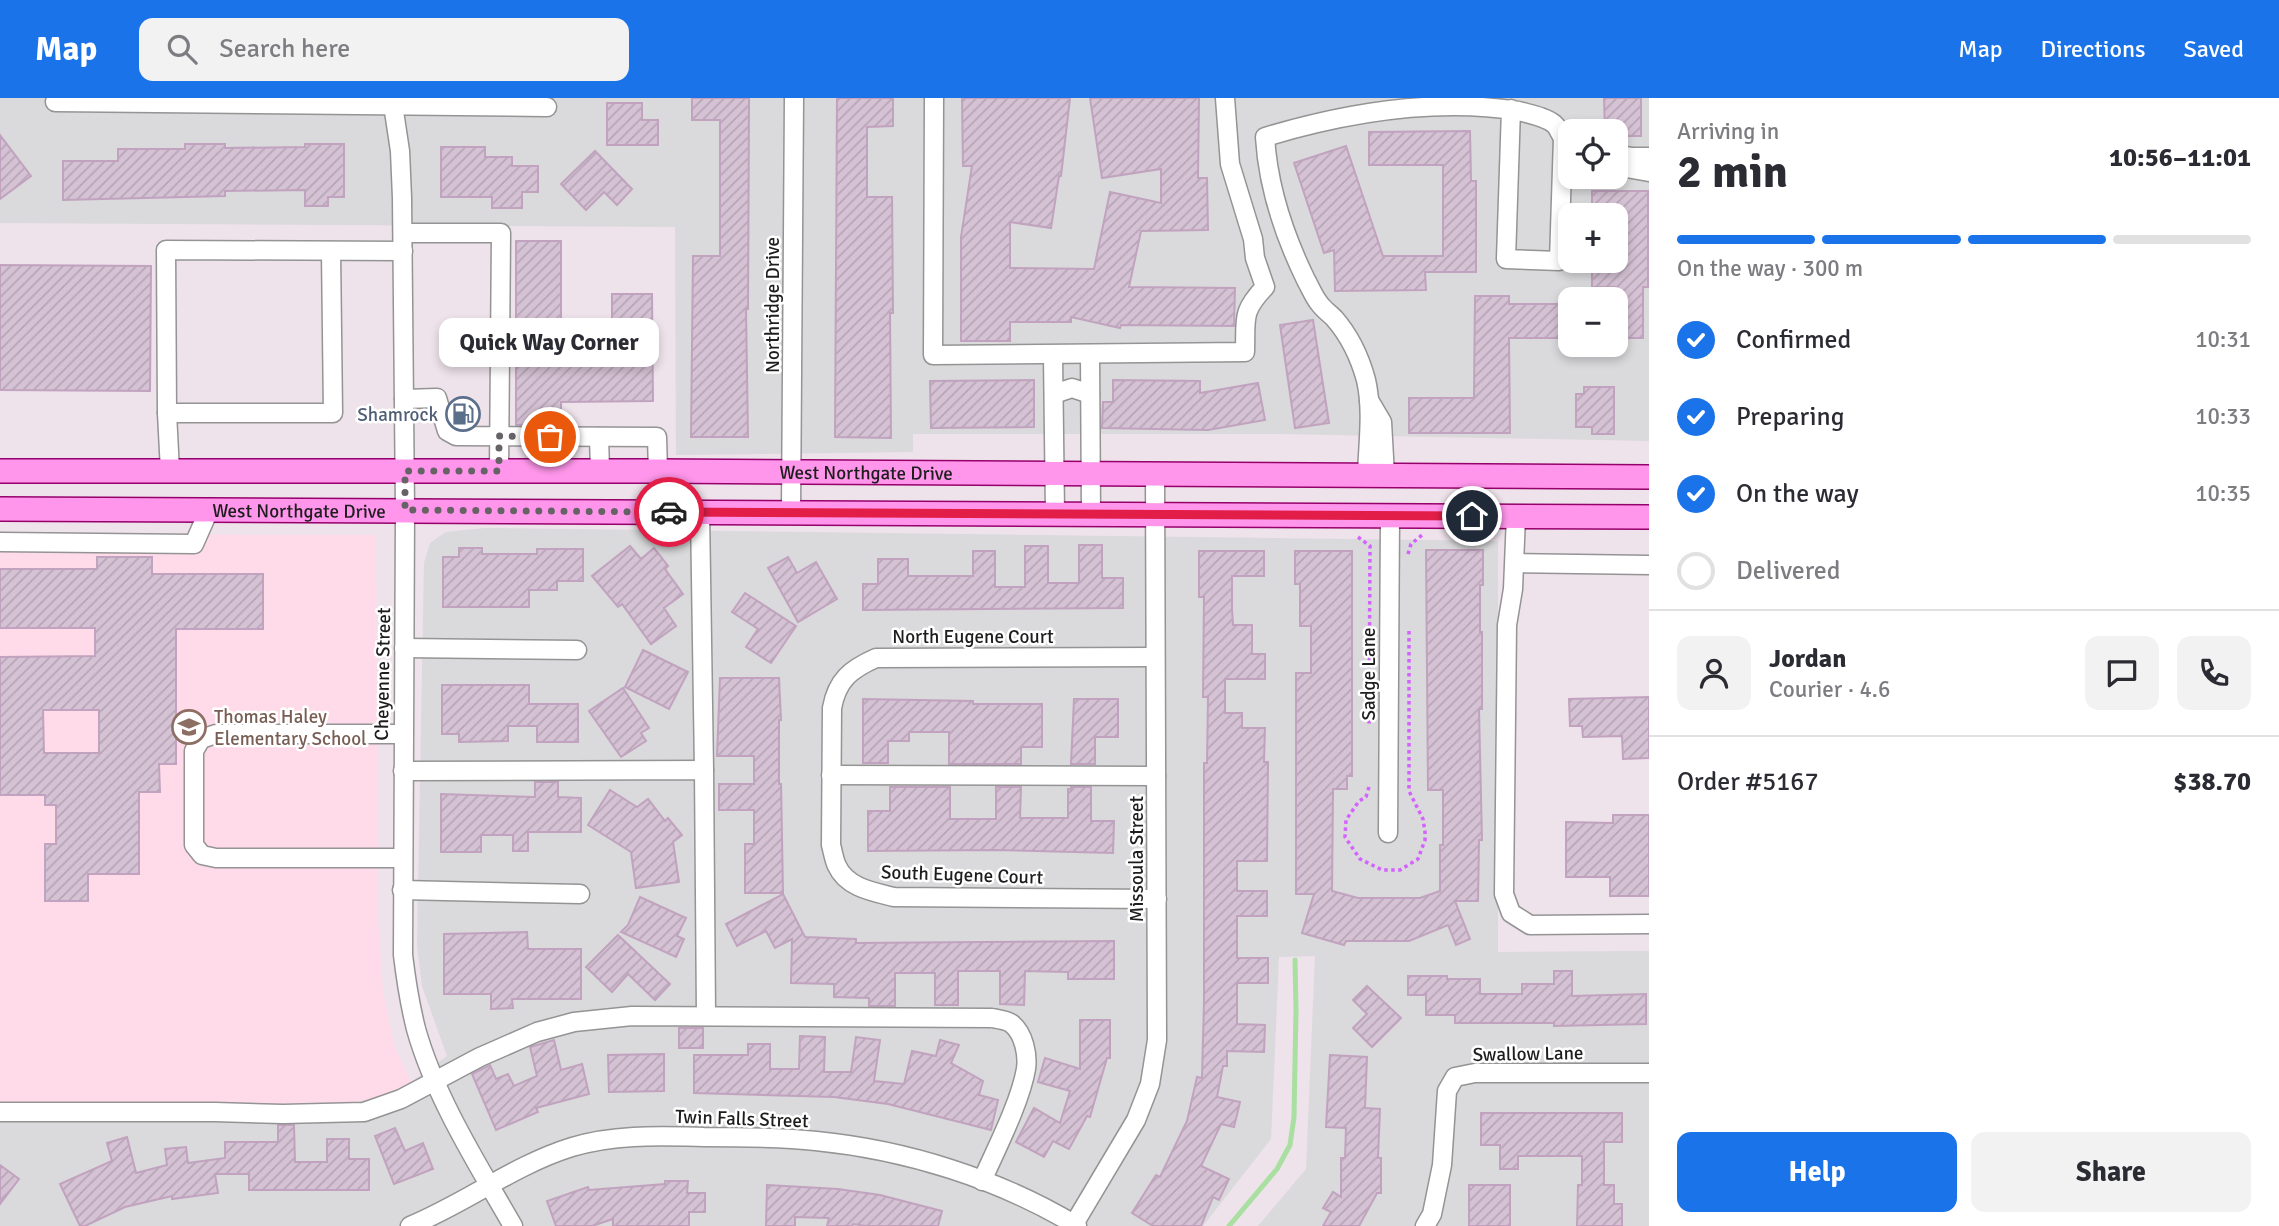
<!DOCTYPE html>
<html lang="en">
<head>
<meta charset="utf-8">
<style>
	:root { --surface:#fff; --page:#f2f2f3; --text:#2b2b33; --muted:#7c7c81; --line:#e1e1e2; --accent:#1a73e8 }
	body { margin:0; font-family:Signika,sans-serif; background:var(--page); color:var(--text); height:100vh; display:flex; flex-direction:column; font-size:26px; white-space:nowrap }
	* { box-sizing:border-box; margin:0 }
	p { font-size:23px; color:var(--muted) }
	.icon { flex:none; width:38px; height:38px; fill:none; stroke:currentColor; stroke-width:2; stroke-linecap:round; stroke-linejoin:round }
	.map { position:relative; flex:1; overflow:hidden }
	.details { display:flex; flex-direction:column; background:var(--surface); width:630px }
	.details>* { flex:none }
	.tools { position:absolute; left:1558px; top:21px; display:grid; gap:14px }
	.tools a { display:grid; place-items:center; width:70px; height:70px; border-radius:14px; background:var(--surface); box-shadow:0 4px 10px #0003; font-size:35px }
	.pin { position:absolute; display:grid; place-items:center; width:60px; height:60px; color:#fff; margin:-30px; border:4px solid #fff; border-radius:50%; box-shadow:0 2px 7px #0007 }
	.courier { position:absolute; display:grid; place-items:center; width:70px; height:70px; margin:-35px; border:5px solid #e11d48; border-radius:50%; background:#fff; color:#222; box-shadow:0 2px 9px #0007 }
	.bubble { position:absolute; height:49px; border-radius:14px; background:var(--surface); box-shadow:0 4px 10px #0003; font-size:23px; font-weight:700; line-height:49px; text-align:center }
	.summary em { font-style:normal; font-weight:700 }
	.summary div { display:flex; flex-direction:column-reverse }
	.summary { display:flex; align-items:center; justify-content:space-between; height:119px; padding:0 28px }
	h1 { font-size:46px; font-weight:700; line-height:52px }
	.bar { display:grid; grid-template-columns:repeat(4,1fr); gap:10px 7px; align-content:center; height:84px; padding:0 28px }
	.bar i { height:9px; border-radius:5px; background:var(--line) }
	.bar .current { background:var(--accent) }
	.bar p { grid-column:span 4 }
	.line { display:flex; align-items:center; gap:18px; padding:0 28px; border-top:2px solid var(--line) }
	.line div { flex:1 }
	.round { display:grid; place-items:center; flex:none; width:74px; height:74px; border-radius:14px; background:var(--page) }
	ol { padding:0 28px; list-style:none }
	li { display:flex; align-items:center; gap:21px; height:77px }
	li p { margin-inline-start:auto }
	li .icon { padding:7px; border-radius:50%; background:var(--accent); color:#fff; stroke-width:4 }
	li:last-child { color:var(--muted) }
	li i { width:38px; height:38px; border:4px solid var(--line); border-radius:50% }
	.action { display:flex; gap:14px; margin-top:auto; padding:14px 28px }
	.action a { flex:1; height:80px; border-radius:14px; background:var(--accent); color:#fff; font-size:28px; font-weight:700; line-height:80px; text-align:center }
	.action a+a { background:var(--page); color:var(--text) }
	header { display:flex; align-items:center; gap:42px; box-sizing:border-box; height:98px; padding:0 35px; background:var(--accent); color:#fff }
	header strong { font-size:33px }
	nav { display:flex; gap:38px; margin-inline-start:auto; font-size:24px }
	.search { width:490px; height:63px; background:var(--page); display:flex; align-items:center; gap:18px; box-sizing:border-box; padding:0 24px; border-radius:14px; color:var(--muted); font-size:26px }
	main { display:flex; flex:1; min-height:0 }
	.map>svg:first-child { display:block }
</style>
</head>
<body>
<header>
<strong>Map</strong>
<div class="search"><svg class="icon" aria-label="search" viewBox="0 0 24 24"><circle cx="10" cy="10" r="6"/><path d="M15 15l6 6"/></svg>Search here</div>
<nav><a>Map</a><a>Directions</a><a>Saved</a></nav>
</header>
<main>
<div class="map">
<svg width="1649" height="1128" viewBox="0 0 1649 1128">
	<defs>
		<pattern id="building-hatch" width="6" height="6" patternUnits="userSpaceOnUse" patternTransform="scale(1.75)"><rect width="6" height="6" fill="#d5c2d4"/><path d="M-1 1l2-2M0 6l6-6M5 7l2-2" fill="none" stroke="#b6a6b6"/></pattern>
	</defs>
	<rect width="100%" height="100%" fill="#eee2eb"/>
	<!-- residential -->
	<g fill="#dad9db" fill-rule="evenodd">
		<path d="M0,0H1649V343L1282,336H913V354L676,357L675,129L0,125ZM1570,33H1615V79H1570ZM1570,117H1615V163H1570ZM1570,201H1615V247H1570Z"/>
		<polygon points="485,430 1498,443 1498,854 1649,853 1649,1128 1258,1128 1306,1071 1315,858 1279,859 1271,1041 1203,1128 0,1128 0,1006 349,1006 385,997 411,984 447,958 422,888 417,848 424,465 430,445 446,434"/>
	</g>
	<!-- education -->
	<polygon fill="#ffdae8" points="0,436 376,437 378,822 383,893 394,947 411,984 385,997 349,1006 0,1006"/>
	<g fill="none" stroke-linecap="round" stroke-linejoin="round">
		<!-- stream -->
		<polyline stroke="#a9dfa0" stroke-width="5" points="1229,1128 1277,1071 1290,1047 1294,1019 1296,911 1295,862"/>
	</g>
	<!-- building -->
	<g fill="url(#building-hatch)" stroke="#c1a3bf" stroke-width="2" fill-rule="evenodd">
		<polygon points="692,0 749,0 748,211 746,211 748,339 691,339 693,158 720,158 720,22 692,22"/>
		<polygon points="837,0 893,0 893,28 867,29 867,99 892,99 893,215 890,215 891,340 835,339"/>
		<polygon points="962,0 1070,0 1061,78 1059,78 1051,130 1010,124 1010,170 1094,171 1110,94 1161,105 1161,71 1102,80 1090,0 1199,0 1198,80 1207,80 1208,132 1141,133 1129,189 1235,190 1234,228 1121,227 1120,230 1071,219 1071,224 1010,224 1010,243 961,243 961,139 972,68 963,68"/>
		<polygon points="1604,0 1641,0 1641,38 1615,38 1615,33 1605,33"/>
		<polygon points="607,5 642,5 642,22 658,22 658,47 607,47"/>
		<polygon points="1470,33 1471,83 1476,83 1476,174 1425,174 1426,192 1335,193 1334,152 1324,155 1294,65 1346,48 1383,158 1443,158 1443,67 1369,67 1369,34"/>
		<polygon points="0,37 31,78 0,101"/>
		<polygon points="185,46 225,46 225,50 305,49 305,46 344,46 344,99 328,99 328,108 305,108 305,92 225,93 225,98 63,102 63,63 118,63 118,51 185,51"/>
		<polygon points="441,49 485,49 485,59 512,59 512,68 538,68 538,94 522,94 522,110 492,110 492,99 441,99"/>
		<polygon points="595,53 632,91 617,107 604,94 586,112 561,86"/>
		<polygon points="1592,93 1648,93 1648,189 1643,189 1643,240 1615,240 1615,189 1592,189 1592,163 1615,163 1615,117 1592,117"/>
		<polygon points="516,143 561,143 561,237 612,237 612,196 652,196 653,303 561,304 561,326 516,327"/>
		<polygon points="0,167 151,168 150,293 0,292"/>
		<polygon points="1475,198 1509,198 1509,206 1570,206 1570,240 1509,240 1510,335 1409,335 1409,300 1474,300"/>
		<polygon points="1313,222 1329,325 1295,330 1280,227"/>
		<polygon points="1034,282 1034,329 931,330 930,283"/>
		<polygon points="1113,282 1200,283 1200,295 1258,285 1265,322 1208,332 1102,330 1103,304 1113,304"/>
		<polygon points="1584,289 1614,289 1614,336 1592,336 1592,329 1576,329 1576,296 1584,296"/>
		<polygon points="458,304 478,313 472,327 457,325 453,314"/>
		<polygon points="1079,447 1102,447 1102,480 1123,480 1123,510 863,512 863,486 878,486 878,461 908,461 908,478 973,478 973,453 995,453 995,489 1025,489 1025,448 1048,448 1048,485 1079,485"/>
		<polygon points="630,448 641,461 654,450 668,468 665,471 683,496 664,510 676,528 651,546 622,506 618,509 592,478"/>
		<polygon points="459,450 482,450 482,456 537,456 537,451 583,451 583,483 557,483 557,492 529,492 529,509 443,509 443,459 459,459"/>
		<polygon points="1426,452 1483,452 1483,487 1480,487 1480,534 1482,534 1482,611 1479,611 1482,742 1479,742 1478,803 1455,803 1470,841 1456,847 1448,827 1409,843 1346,843 1344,847 1302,835 1314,796 1296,796 1296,575 1311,575 1311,528 1300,528 1300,486 1295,486 1295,453 1352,453 1352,678 1347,678 1347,691 1333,691 1332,793 1358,800 1420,800 1440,793 1440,747 1443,747 1443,692 1428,692"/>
		<polygon points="1199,453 1264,453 1264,478 1232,478 1232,511 1233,527 1252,527 1252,556 1265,556 1265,581 1225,581 1225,615 1242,615 1242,630 1265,630 1264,664 1268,664 1267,763 1237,763 1237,793 1267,793 1267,818 1237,818 1237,860 1268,860 1268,885 1237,885 1237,926 1265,927 1264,954 1227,953 1227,968 1223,968 1217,999 1240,1004 1234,1029 1221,1026 1201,1068 1229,1081 1219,1102 1213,1099 1201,1128 1153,1128 1132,1115 1156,1077 1160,1079 1187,1023 1197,979 1202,980 1204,904 1204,665 1207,665 1208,599 1203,599 1204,499 1199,499"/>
		<path d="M97,459H152V476H263V531H176V666H159L160,694H139V776H88V803H45V746H56V707H45V697H0V559L95,558V530H0V471H97ZM43,612H99V655H44Z"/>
		<polygon points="788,459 797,475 816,464 837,501 798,524 768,470"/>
		<polygon points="745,495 796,528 771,565 746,549 758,531 732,514"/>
		<polygon points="643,552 688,574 669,611 625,589"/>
		<polygon points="720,580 779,580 781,622 779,622 779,686 781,686 783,795 745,795 745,746 754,746 754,712 719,712 719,686 754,686 754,658 717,658"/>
		<polygon points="442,587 529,587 529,606 578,606 578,644 537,644 537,628 508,628 508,643 459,644 459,636 442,636"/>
		<polygon points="623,590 649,630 641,635 646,643 621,659 589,613"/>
		<polygon points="1649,599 1649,660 1623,661 1622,638 1583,639 1582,628 1570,628 1569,601"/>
		<polygon points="863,601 973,603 973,606 1042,606 1042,649 1021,649 1021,666 949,666 949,634 909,634 909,643 888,643 888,665 863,665"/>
		<polygon points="1074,601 1118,601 1118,639 1095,639 1095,666 1071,666"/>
		<polygon points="535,684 558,684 558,699 581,700 581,734 528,734 528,753 513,753 513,737 481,737 481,754 441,754 441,696 535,699"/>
		<polygon points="890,689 950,689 950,721 996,721 996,689 1021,689 1020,720 1068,720 1068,691 1071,691 1071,689 1091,689 1091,723 1114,723 1113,755 996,752 868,753 868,713 890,713"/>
		<polygon points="610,692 637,709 648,701 665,723 668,720 682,737 673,744 679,784 636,790 631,754 588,727"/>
		<polygon points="1613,717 1649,717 1649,798 1610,798 1610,779 1566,779 1566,724 1613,725"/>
		<polygon points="783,796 805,839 856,841 856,845 1114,843 1114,881 1068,881 1068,874 1025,873 1024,907 1000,906 1000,873 958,873 958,907 935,907 935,875 895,875 895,908 869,908 869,900 834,899 834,886 791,885 792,841 775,850 766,833 737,848 726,826"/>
		<polygon points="640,799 686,820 677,838 684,841 676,859 621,834 628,827"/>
		<polygon points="527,834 528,851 581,851 581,901 512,901 513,910 491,911 491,896 444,896 444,836"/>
		<polygon points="618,837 670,886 655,902 628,876 612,894 586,869"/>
		<polygon points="1554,873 1572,873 1572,898 1646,896 1646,926 1554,928 1554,925 1455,925 1455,917 1426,917 1426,895 1424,897 1408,897 1408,878 1447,878 1447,881 1480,881 1480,896 1522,896 1522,886 1554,886"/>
		<polygon points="1367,888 1401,920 1372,949 1353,930 1367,916 1353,902"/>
		<polygon points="1080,922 1110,922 1110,960 1107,960 1090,1019 1087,1018 1069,1051 1053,1043 1044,1059 1016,1044 1034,1010 1060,1025 1070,993 1038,984 1045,960 1080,971"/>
		<rect x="679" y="930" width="24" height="20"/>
		<polygon points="800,938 825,939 824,974 851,974 856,939 880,942 874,983 904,986 912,953 936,958 940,942 959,947 951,965 983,983 979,997 998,1002 991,1032 888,1006 834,999 694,995 694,957 748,957 748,946 770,946 770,971 799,971"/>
		<polygon points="554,942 561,972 582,966 589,996 536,1010 538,1014 496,1032 472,976 490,967 496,981 508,976 514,988 537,978 530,949"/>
		<polygon points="664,956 664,993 609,994 608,957"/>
		<polygon points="1330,957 1367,959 1365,1010 1380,1011 1378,1060 1381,1060 1381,1095 1377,1095 1359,1128 1323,1128 1331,1114 1323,1110 1333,1094 1341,1099 1341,1060 1345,1060 1346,1030 1326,1029"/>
		<polygon points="1481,1015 1622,1015 1622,1044 1604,1044 1604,1087 1614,1087 1614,1106 1622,1106 1622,1128 1577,1128 1578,1087 1582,1087 1582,1058 1518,1058 1518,1071 1500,1071 1500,1047 1481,1047"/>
		<polygon points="278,1027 294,1027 295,1064 327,1064 327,1041 349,1041 349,1061 369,1061 369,1092 249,1092 249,1076 215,1076 218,1095 172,1101 172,1098 125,1109 85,1128 80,1128 60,1086 112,1063 107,1045 127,1039 136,1075 167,1067 165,1051 186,1049 188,1065 225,1060 225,1044 278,1044"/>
		<polygon points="395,1030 405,1053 423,1045 433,1071 394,1086 375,1038"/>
		<polygon points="0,1067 19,1081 0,1106"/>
		<polygon points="665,1083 688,1083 687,1095 705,1095 705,1114 689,1114 689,1128 613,1128 613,1121 592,1128 556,1128 547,1103 588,1089 589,1092 665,1086"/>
		<polygon points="767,1087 838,1091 880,1097 942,1113 938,1128 866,1128 853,1126 852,1128 827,1128 829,1120 795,1119 795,1128 766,1128"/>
		<rect x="1469" y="1087" width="41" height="41"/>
	</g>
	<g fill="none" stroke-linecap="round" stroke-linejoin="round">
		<!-- minor casing -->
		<g stroke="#949494" stroke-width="21">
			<g id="minor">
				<path d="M392,0L400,53L402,100L405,412L403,857C406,882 410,907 416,931C435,999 478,1067 513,1128"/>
				<path d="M934,0L933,257L1245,254C1246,221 1241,214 1265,189L1255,160L1253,141L1230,66L1225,0"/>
				<polyline points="55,4 547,9"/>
				<polyline points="1615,56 1632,59 1649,59"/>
				<polyline points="1615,68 1649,74"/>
				<polyline points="403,135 501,135 499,373"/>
				<polyline points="1090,256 1091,416"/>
				<polyline points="1053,257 1055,416"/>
				<polyline points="1054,296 1072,290 1090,296"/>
				<polyline points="404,301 437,300 447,333 456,338 657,339 658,373"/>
				<polyline points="1369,302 1382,324 1385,377"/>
				<polyline points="167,315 333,315 331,153"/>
				<polyline points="599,339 600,373"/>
				<polyline points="170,373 167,315 166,152 403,153"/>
				<path d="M1367,377C1368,346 1373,312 1366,282C1360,260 1349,237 1334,220C1329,215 1323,211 1319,205C1314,199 1310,189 1306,182C1284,137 1268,89 1265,39C1345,15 1436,0 1519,13C1529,16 1546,19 1554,26C1558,29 1560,36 1563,40L1559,163L1506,161L1511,11"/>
				<polyline points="700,414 704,672"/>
				<polyline points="791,414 794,0"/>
				<polyline points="1516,418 1513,491 1507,527 1504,796 1511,815 1530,827 1649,826"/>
				<polyline points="0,444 194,446 209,412"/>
				<polyline points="1515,465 1649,467"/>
				<polyline points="404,550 577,552"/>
				<path d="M1155,559L876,560C851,571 837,582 832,610L831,747C833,754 834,762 837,768C847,790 874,794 894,799L1157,801"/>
				<polyline points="403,673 704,672 706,918"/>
				<polyline points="831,677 1156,678"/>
				<polyline points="1388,735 1390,418"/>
				<polyline points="402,760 216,760 202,757 194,747 194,653 201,641 216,636 403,636"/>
				<polyline points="402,792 580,796"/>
				<path d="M0,1014H215L283,1016L364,1014L401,1001L480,959L537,934L574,924L632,918L992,920C998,921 1007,922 1012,926C1024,936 1028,957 1026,971C1020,1005 996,1051 982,1083"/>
				<polyline points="1074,1126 1136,1022 1150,986 1157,942 1155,376"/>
				<path d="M410,1128C466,1105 514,1067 572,1049C615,1036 660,1038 704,1039C741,1039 779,1039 816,1043C907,1052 999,1081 1077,1128"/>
				<polyline points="1425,1128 1432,1116 1442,1067 1447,993 1455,979 1475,975 1649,975"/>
			</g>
		</g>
		<!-- major casing -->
		<g stroke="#95006a" stroke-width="26">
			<g id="major">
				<path id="s1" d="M0,373H658L1649,379"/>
				<path id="s2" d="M0,411L1649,419"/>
			</g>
		</g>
		<!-- path -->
		<g stroke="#d362ff" stroke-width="3.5" stroke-dasharray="3.5 3.5" stroke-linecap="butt">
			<polyline points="1358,439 1370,448 1369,629"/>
			<polyline points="1408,456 1411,446 1422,437"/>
			<polyline points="1369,689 1366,699 1359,703 1346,722 1345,739 1360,761 1382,772 1400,772 1418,761 1425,742 1425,734 1423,721 1409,693 1409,530"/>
		</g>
		<!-- minor -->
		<use href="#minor" stroke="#fff" stroke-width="18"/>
		<!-- major -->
		<use href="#major" stroke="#ff96eb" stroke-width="23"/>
	</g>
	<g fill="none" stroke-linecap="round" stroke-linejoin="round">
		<!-- done -->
		<polyline stroke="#666265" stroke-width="7" stroke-dasharray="0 12.6" points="550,339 499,338 499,373 405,373 405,412 669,414"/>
		<!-- route -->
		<polyline stroke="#e11d48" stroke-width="9" points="669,414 1472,418"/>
	</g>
	<!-- icons -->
	<defs>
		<g id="fuel-ring" transform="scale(1.75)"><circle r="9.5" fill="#fff" stroke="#5c6f8a" stroke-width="1.5"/><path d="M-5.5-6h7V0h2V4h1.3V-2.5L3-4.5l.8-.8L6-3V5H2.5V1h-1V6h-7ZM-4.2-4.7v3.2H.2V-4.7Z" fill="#5c6f8a"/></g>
		<g id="school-ring" transform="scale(1.75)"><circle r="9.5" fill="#fff" stroke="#8d6e63" stroke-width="1.5"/><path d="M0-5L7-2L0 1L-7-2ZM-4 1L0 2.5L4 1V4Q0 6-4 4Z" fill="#8d6e63"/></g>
	</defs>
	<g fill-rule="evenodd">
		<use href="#fuel-ring" x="463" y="316"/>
		<use href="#school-ring" x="189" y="629"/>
	</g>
	<g text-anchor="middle" stroke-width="5" stroke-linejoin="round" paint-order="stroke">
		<!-- street labels -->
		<g font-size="19" fill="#1d1d1d" stroke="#fff">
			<text transform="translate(772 207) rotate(-90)" y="7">Northridge Drive</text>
			<text dy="7" stroke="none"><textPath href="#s1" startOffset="866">West Northgate Drive</textPath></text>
			<text dy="7" stroke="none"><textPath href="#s2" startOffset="299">West Northgate Drive</textPath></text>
			<text x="973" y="545">North Eugene Court</text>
			<text transform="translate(382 576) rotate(-89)" y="7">Cheyenne Street</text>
			<text transform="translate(1368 576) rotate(-90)" y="7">Sadge Lane</text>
			<text transform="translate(1136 761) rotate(-90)" y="7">Missoula Street</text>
			<text transform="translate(962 776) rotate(2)" y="7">South Eugene Court</text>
			<text transform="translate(1528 955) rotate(-1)" y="7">Swallow Lane</text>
			<text transform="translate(742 1020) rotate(2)" y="7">Twin Falls Street</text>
		</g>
		<!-- service labels -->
		<g font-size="19" fill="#4e5e75" stroke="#fff" text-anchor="end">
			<text x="438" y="323">Shamrock</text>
		</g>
		<!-- education labels -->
		<g font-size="19" fill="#785e54" stroke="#fff" text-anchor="start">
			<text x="214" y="625">Thomas Haley<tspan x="214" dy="22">Elementary School</tspan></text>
		</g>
	</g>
</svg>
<div class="tools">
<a><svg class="icon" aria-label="locate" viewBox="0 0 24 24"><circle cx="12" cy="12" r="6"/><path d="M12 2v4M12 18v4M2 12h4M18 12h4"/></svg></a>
<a>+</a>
<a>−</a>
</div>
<div class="pin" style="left:550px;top:339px;background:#ea580c"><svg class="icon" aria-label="bag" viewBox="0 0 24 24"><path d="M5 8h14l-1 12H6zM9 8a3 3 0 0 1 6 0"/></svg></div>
<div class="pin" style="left:1472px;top:418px;background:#1f2937"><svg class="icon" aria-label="home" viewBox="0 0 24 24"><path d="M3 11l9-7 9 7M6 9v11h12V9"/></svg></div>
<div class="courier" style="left:669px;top:414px"><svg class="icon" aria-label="car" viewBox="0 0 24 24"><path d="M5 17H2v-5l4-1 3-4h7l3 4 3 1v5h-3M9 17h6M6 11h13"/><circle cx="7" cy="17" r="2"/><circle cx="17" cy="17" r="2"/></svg></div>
<div class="bubble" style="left:439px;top:220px;width:220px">Quick Way Corner</div>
</div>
<section class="details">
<div class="summary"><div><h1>2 min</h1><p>Arriving in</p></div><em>10:56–11:01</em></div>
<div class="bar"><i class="current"></i><i class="current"></i><i class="current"></i><i></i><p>On the way · 300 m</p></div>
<ol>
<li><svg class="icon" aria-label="check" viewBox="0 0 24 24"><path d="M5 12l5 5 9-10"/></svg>Confirmed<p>10:31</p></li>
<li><svg class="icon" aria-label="check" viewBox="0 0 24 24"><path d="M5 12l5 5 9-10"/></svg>Preparing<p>10:33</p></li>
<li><svg class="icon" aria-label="check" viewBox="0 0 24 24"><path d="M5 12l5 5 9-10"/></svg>On the way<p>10:35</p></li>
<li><i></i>Delivered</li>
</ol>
<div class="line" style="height:126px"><a class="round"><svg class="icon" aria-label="person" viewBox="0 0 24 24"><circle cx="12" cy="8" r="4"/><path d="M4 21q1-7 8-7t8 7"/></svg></a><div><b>Jordan</b><p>Courier · 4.6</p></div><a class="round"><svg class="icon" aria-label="chat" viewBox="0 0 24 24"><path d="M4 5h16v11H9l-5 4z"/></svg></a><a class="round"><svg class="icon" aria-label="phone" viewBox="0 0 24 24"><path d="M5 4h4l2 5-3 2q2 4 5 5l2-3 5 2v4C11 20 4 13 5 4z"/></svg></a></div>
<div class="line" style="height:91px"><div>Order #5167</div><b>$38.70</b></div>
<div class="action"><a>Help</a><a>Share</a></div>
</section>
</main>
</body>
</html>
